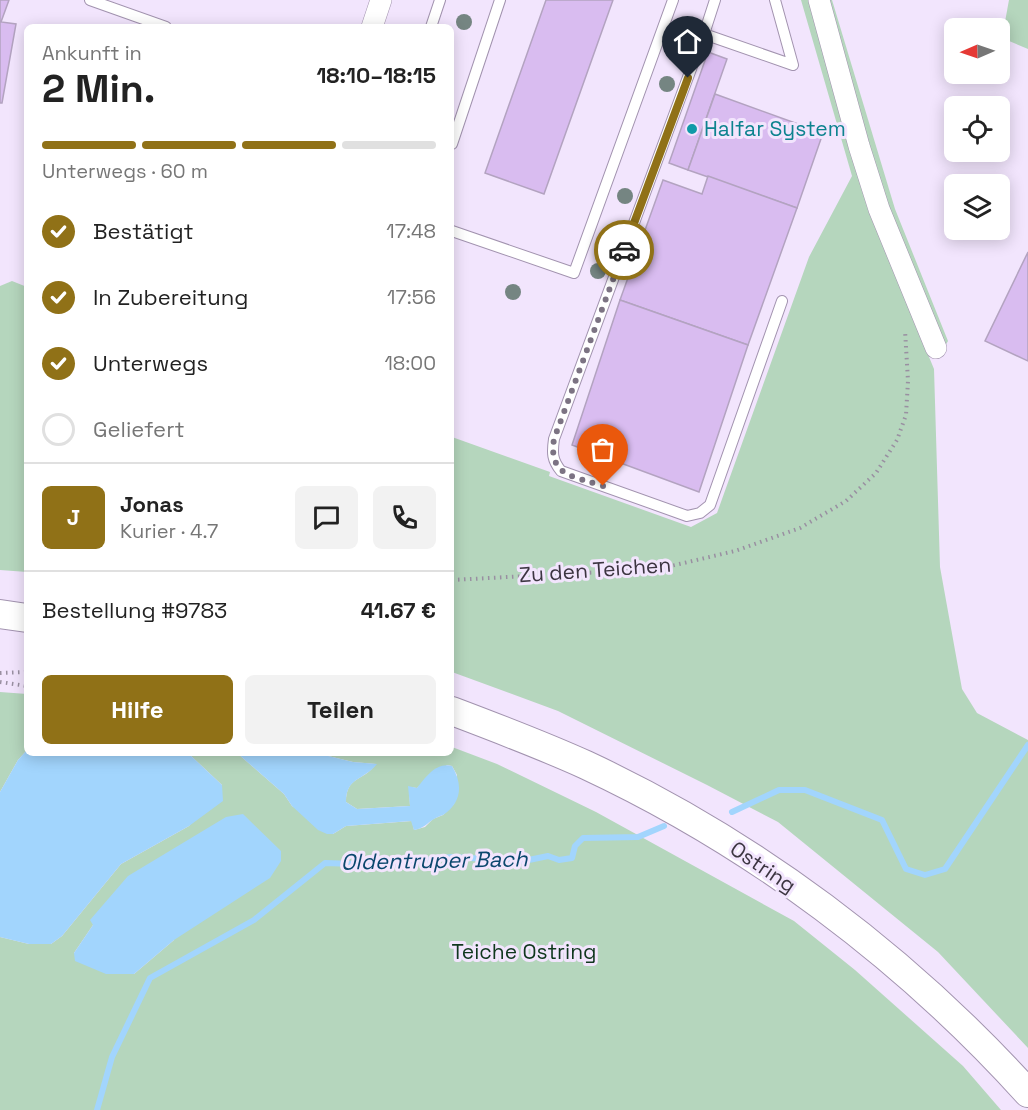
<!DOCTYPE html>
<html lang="de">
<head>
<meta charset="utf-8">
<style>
	:root { --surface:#fff; --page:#f2f2f2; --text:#222; --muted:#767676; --line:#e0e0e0; --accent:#907117 }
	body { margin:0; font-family:"Space Grotesk",sans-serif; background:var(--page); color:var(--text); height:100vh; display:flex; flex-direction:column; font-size:22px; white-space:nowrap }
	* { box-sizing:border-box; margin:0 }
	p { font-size:20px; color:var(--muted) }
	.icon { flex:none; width:33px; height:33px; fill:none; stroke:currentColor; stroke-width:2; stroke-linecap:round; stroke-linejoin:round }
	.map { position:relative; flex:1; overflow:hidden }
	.panel { position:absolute; left:24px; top:24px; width:430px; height:732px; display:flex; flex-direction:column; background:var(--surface); border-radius:9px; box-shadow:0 3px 15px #0003 }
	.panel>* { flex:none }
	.needle { width:39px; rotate:268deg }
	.controls { position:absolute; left:944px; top:18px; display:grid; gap:12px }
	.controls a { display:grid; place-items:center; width:66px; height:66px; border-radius:9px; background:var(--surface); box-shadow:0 3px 15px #0003; font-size:30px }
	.pin { position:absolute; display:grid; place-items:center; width:51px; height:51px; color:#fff; margin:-62px -26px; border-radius:50% 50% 50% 0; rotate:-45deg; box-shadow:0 0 6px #0007 }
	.pin .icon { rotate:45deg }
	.courier { position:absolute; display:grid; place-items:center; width:60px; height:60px; margin:-30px; border:4px solid #907117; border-radius:50%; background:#fff; color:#222; box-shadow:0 2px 8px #0007 }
	.headline em { font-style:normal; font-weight:700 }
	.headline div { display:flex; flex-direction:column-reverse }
	.headline { display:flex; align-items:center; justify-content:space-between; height:102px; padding:0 18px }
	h1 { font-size:39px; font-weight:700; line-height:45px }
	.bar { display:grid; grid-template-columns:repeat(4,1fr); gap:9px 6px; align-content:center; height:72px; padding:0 18px }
	.bar i { height:8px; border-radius:4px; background:var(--line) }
	.bar .selected { background:var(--accent) }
	.bar p { grid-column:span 4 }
	.line { display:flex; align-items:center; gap:15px; padding:0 18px; border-top:2px solid var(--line) }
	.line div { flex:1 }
	.round { display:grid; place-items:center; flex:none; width:63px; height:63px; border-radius:9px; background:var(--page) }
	ol { padding:0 18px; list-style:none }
	li { display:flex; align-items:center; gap:18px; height:66px }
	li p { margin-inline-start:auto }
	li .icon { padding:6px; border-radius:50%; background:var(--accent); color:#fff; stroke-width:4 }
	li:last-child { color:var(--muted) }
	li i { width:33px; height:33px; border:3px solid var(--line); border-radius:50% }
	.primary-button { display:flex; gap:12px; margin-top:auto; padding:12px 18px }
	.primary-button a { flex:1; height:69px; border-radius:9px; background:var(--accent); color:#fff; font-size:24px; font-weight:700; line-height:69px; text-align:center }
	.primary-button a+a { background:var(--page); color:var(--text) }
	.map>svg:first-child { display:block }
</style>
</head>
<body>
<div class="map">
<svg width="1028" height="1110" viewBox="0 0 1028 1110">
	<rect width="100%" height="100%" fill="#f2e5fd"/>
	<!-- green -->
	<g fill="#b5d6bd" fill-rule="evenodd">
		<polygon points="801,0 813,0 899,284 934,369 940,567 962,689 977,713 1028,740 1028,1048 938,952 778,822 707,785 558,711 452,672 452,437 550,472 549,476 691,527 717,513 809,257 852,176"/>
		<polygon points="826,0 832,0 895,209 948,341 944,348 888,211"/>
		<polygon points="1009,0 1028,0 1028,49 1002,38"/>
		<polygon points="12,281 27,287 27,572 0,570 0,286"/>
		<polygon points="0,692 27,694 27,750 18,760 0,792"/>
		<path d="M452,747L497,764L596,812L794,921L855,970L963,1066L1001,1110H0V937L29,944H51L62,936L121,864L189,826L222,785L188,753H237L284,794L292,806L333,834L346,826L412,821L414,830L425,827L433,819L443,815L454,804L457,775L452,766L447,765L417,788L409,787L410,806L357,809L346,802C346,776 363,782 376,764L353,762L316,753H452ZM93,925L174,940L134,974L74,953Z"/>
	</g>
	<!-- water -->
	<g fill="#a2d5fd">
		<polygon points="27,750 27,753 188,753 222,785 223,801 189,826 121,864 62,936 51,944 29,944 0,937 0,792 18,760"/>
		<path d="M237,753H316L353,762L377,764C363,781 346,777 346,802L357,809L410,806L408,786L417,788C426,777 436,762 452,766C463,784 462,803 443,815C440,816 437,817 434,819C426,824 424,828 414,830L411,821L346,826L333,834H327L318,830L292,806L284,794Z"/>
		<polygon points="243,814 281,851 281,861 270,878 174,940 134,974 106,974 75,961 74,953 93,925 90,920 128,876 226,817"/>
	</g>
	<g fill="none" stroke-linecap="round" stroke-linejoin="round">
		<!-- stream -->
		<g stroke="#a2d5fd" stroke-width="6">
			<polyline points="732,812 779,790 805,790 882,820 906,869 925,875 945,869 1028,745"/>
			<polyline points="97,1110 112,1057 150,978 254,920 325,863 383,865 452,857 524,861 548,856 559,860 572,858 575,846 583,838 638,837 664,826"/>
		</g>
	</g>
	<!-- building -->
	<g fill="#d9bcf0" stroke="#b3a3c0" stroke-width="1.5">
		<polygon points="0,0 9,0 1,22 16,24 2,103 0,103"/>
		<polygon points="546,0 613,0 544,194 485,173"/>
		<polygon points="708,52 727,59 688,170 669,163"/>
		<polygon points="715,94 823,133 797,208 688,170"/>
		<polygon points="708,176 797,208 748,345 620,300 663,180 702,194"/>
		<polygon points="1028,252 1028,361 985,341"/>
		<polygon points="620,300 748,345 699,492 572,445"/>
	</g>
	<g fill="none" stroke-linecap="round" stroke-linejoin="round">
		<!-- lane casing -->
		<g stroke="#a293af" stroke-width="12">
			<g id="lane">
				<polyline points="90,0 166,27"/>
				<polyline points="715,0 704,34 793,65 775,0"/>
				<polyline points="431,27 440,0"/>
				<path d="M704,34L554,439C552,453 552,460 561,471L687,516L700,513L710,505L782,301"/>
				<polyline points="452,144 500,0"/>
				<polyline points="452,231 574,273 673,0"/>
			</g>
		</g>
		<!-- street casing -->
		<g stroke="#a293af" stroke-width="22">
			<g id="street">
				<polyline points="819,0 859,146 879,209 936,348"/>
				<polyline points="372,27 381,0"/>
			</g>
		</g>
		<!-- secondary casing -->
		<g stroke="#a293af" stroke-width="30">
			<g id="secondary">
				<polyline points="0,614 27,618"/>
				<path d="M452,711C497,728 542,745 586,765C753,843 905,957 1028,1093"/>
			</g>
		</g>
		<!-- path -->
		<g stroke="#998fa1" stroke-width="4" stroke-dasharray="1.5 4.5" stroke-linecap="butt">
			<polyline points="452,580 658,569 735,551 800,528 846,501 876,473 897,440 906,415 908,381 905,330"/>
			<polyline points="0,673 27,672"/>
			<polyline points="0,682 27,686"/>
		</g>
		<!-- lane -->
		<use href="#lane" stroke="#fff" stroke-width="10"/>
		<!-- street -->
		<use href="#street" stroke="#fff" stroke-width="21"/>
		<!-- secondary -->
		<use href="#secondary" stroke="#fff" stroke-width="28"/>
	</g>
	<!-- trees -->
	<g fill="#758582">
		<circle cx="464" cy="22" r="8"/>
		<circle cx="667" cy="84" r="8"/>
		<circle cx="625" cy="196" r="8"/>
		<circle cx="609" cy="242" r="8"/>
		<circle cx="598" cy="271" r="8"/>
		<circle cx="513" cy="292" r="8"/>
	</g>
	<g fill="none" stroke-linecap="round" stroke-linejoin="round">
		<!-- done -->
		<path stroke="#7c7383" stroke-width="6" stroke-dasharray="0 10.8" d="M603,486C574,476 548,477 554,439L624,250"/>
		<!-- route -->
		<polyline stroke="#907117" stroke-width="8" points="624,250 688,78"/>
	</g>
	<!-- markers -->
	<circle fill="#0f9aa8" stroke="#f2e5fd" stroke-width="2" cx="692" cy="129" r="6"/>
	<g text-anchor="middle" stroke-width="6" stroke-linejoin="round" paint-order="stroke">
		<!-- culture labels -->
		<g font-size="21" fill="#0d838f" stroke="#f2e5fd" text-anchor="start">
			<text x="704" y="136">Halfar System</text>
		</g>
		<!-- street labels -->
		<g font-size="21" fill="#3c3541" stroke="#f2e5fd">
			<text transform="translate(595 570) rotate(-4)" y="7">Zu den Teichen</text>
			<text transform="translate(763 867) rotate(34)" y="7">Ostring</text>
		</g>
		<!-- park labels -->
		<g font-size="21" fill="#0f371d" stroke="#f2e5fd">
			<text x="524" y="959">Teiche Ostring</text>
		</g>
		<!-- water labels -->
		<g font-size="22" font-style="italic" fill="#0a476d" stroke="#f2e5fd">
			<text transform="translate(434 860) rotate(-1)" y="8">Oldentruper Bach</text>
		</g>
	</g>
</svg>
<div class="controls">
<a><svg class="needle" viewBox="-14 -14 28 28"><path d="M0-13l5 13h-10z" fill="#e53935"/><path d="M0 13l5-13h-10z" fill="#767676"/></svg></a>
<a><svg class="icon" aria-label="locate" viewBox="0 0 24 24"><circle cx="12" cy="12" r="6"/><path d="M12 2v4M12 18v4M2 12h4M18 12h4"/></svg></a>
<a><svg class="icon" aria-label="layers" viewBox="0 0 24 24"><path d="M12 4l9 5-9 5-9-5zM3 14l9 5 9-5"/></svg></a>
</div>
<div class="pin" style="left:603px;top:486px;background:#ea580c"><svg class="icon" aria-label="bag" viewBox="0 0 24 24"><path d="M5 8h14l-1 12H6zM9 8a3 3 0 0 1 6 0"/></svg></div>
<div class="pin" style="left:688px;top:78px;background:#1f2937"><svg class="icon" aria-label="home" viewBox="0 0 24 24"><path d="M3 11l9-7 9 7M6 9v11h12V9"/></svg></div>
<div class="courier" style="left:624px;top:250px"><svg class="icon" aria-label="car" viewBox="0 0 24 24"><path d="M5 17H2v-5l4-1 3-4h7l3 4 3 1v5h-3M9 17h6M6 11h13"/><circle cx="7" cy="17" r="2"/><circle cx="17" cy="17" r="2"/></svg></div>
<section class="panel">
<div class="headline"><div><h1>2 Min.</h1><p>Ankunft in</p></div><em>18:10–18:15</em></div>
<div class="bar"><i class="selected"></i><i class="selected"></i><i class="selected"></i><i></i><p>Unterwegs · 60 m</p></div>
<ol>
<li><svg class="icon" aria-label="check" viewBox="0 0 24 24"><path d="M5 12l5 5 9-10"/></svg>Bestätigt<p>17:48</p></li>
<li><svg class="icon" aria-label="check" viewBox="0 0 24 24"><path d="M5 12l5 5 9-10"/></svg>In Zubereitung<p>17:56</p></li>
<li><svg class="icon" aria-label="check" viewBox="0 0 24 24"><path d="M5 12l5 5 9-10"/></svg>Unterwegs<p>18:00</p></li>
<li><i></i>Geliefert</li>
</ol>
<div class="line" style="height:108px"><b class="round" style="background:var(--accent);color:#fff">J</b><div><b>Jonas</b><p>Kurier · 4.7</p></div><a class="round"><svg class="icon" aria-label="chat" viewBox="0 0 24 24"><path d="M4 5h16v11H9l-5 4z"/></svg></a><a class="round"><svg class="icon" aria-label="phone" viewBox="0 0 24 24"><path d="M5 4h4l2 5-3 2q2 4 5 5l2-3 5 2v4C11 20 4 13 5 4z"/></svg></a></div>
<div class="line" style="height:78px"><div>Bestellung #9783</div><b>41.67 €</b></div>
<div class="primary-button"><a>Hilfe</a><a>Teilen</a></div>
</section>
</div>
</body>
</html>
